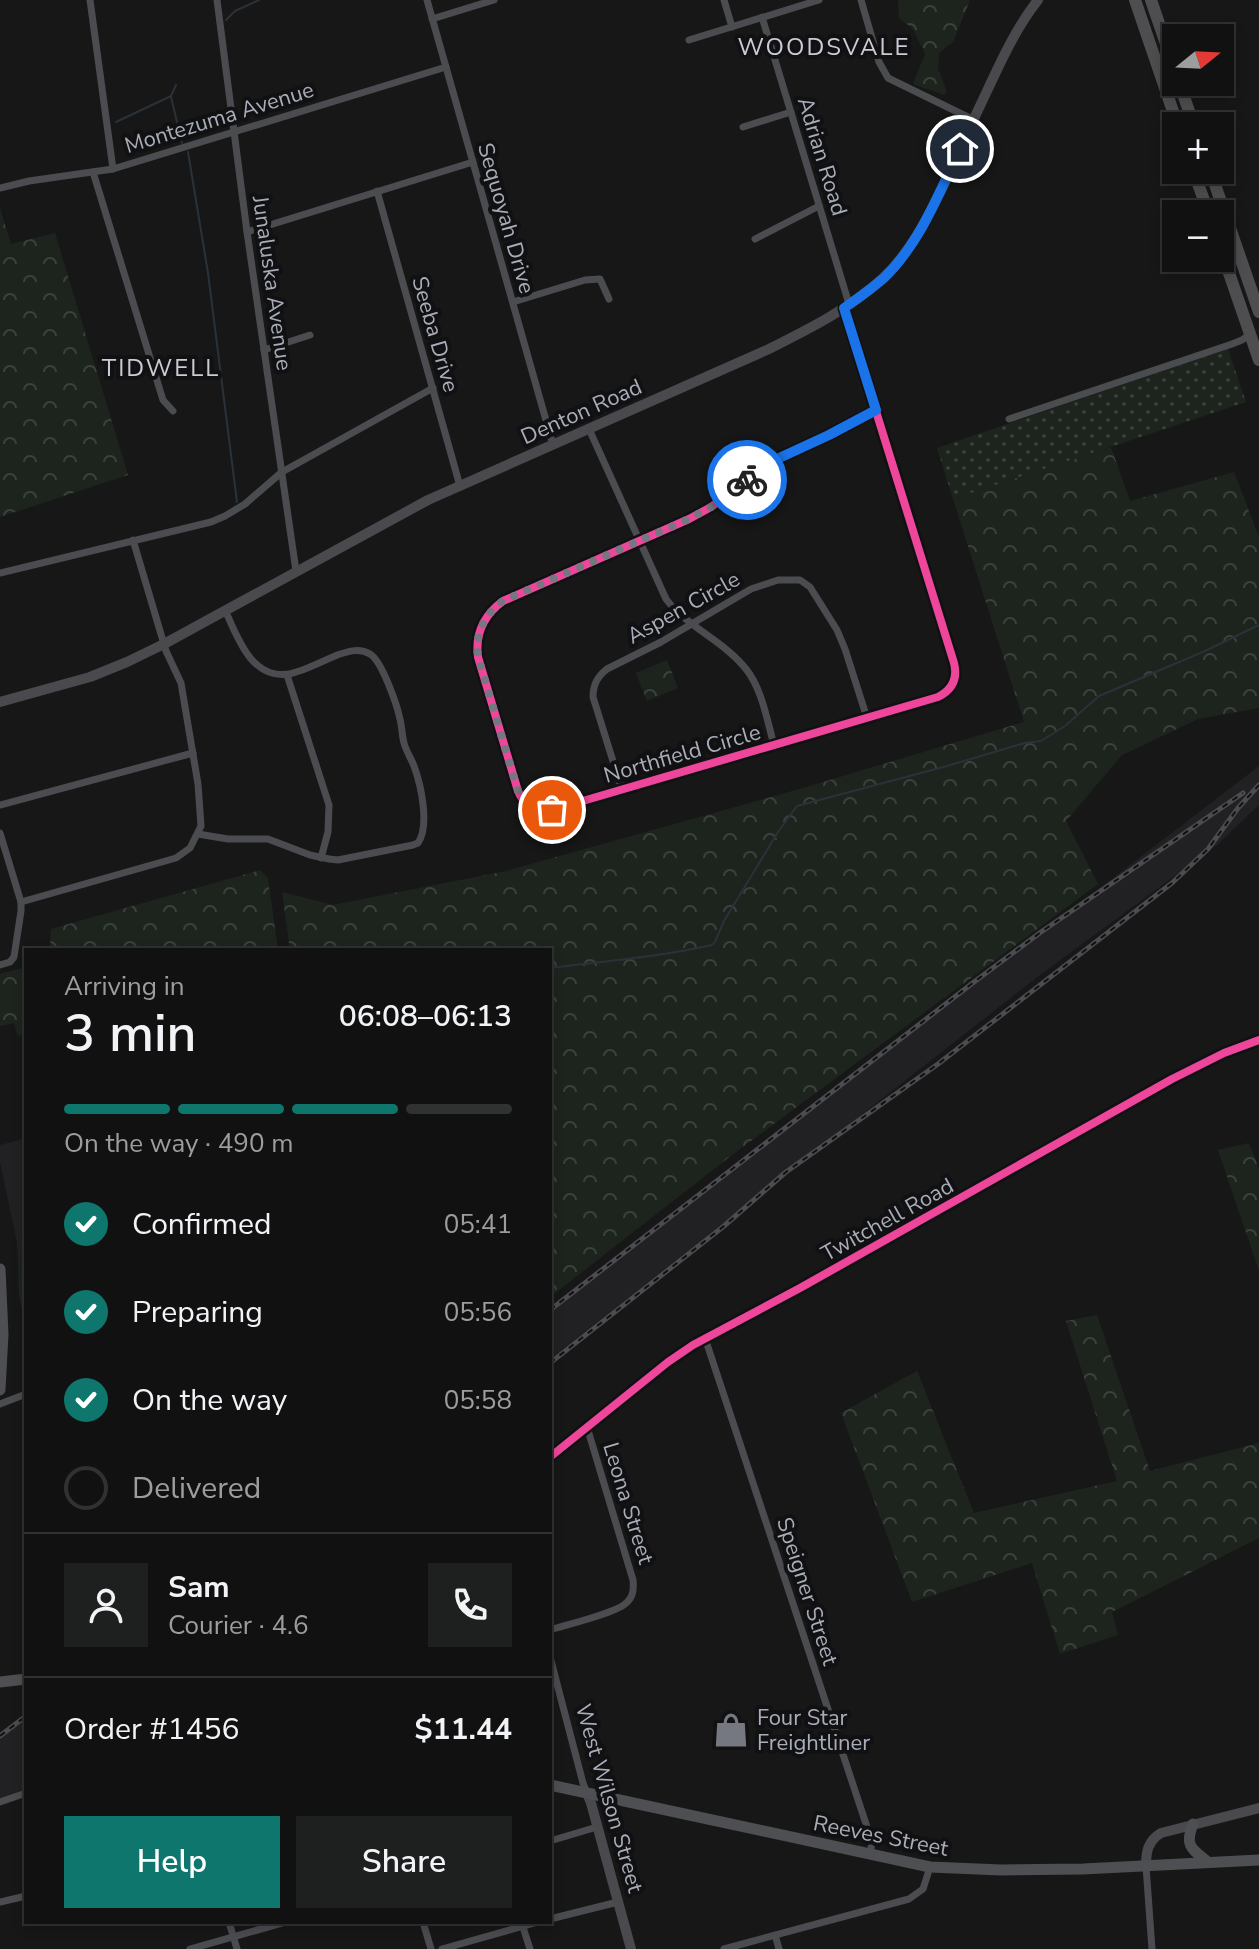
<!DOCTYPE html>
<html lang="en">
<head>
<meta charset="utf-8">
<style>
	:root { --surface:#111; --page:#1e1f1f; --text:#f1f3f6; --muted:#9c9d9f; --line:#303131; --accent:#0f766e }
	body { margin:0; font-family:"Nunito Sans",sans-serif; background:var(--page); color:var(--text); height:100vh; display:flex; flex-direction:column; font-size:30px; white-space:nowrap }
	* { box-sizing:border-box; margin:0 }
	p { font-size:26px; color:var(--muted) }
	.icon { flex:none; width:44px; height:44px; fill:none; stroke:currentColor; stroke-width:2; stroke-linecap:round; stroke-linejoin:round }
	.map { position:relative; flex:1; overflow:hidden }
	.panel { position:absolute; left:24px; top:948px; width:528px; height:976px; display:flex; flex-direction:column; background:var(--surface); border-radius:0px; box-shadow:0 4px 12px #0003,0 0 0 2px var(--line) }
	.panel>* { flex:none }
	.needle { width:52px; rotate:72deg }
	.tools { position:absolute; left:1162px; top:24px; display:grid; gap:16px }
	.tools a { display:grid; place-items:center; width:72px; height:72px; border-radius:0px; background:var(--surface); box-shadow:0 4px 12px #0003,0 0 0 2px var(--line); font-size:40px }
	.pin { position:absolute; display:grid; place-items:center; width:68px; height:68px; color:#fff; margin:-34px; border:4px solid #fff; border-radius:50%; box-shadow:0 2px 8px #0007 }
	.courier { position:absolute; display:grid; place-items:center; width:80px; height:80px; margin:-40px; border:6px solid #1a73e8; border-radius:50%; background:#fff; color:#222; box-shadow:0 2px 10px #0007 }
	.overview em { font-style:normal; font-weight:600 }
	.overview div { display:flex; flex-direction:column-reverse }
	.overview { display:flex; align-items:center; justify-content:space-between; height:136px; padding:0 40px }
	h1 { font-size:52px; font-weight:600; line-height:60px }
	.bar { display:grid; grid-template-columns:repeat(4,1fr); gap:12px 8px; align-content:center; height:96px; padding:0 40px }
	.bar i { height:10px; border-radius:6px; background:var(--line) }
	.bar .current { background:var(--accent) }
	.bar p { grid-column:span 4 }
	.line { display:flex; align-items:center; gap:20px; padding:0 40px; border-top:2px solid var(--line) }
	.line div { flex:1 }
	.round { display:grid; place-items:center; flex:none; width:84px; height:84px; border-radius:0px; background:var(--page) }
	ol { padding:0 40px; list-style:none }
	li { display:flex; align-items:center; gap:24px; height:88px }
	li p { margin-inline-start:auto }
	li .icon { padding:8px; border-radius:50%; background:var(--accent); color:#fff; stroke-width:4 }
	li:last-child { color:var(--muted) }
	li i { width:44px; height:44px; border:4px solid var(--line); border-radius:50% }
	.cta { display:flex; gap:16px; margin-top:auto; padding:16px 40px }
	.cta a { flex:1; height:92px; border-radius:0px; background:var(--accent); color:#fff; font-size:32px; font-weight:600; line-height:92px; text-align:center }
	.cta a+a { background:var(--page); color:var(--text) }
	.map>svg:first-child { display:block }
</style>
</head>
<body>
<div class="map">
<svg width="1259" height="1949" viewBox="0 0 1259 1949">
	<defs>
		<pattern id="grass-dots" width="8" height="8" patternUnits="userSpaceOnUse" patternTransform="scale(2)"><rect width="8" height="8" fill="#1d241e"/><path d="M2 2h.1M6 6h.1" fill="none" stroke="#3b413d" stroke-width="1.8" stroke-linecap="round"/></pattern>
		<pattern id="forest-crowns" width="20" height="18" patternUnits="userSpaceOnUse" patternTransform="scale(2)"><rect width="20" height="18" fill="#1d241e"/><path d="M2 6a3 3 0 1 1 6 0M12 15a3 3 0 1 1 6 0" fill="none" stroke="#3b413d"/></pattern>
	</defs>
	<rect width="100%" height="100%" fill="#171717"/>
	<!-- built -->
	<g fill="#212123">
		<polygon points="1259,766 1259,805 1217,845 1040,975 550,1359 550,1310"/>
		<polygon points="26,1138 26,1262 18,1262 17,1243 0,1162 0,1145"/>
		<polygon points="26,1713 26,1789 0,1799 0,1733"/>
	</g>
	<!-- grass -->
	<polygon fill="url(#grass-dots)" points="1228,349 1246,402 953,499 937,448"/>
	<!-- forest -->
	<g fill="url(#forest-crowns)">
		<polygon points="898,0 970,0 953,42 939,53 938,69 947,92 944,95 913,84 925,54 913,29 899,18"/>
		<polygon points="0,208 11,244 55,233 128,475 0,517"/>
		<polygon points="1111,447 1130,501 1234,472 1259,537 1259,708 1198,719 1122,755 1066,821 1098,884 732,1155 550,1297 550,950 290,950 282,892 333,905 506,871 803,788 1024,722 953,499"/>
		<polygon points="667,660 678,688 647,701 636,673"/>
		<polygon points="260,870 268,878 278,950 50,950 51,929"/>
		<polygon points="26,967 26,1033 18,1036 14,1023 0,1026 0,974"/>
		<polygon points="1249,1143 1259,1169 1259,1271 1218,1150"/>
		<polygon points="18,1262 26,1262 26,1329 19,1295"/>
		<polygon points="1097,1315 1150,1471 1259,1443 1259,1538 1112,1612 1118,1635 1060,1654 1032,1563 912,1602 841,1413 917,1371 974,1513 1117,1481 1066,1321"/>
	</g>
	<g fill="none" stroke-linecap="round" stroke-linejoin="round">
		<!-- stream -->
		<g stroke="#2a3239" stroke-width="2">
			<polyline points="226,20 235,11 259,0"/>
			<polyline points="171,97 182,143"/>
			<polyline points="116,122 171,96 176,85"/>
			<polyline points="188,152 208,273 237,502"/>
			<path d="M550,968C604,961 659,957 712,945L715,942L724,921L778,832L797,806L947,766L1025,743L1041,741L1065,726L1099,696L1205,651L1259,625"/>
			<polyline points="25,1382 26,1381"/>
		</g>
		<!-- street -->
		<g stroke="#4b4c50" stroke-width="7">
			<polyline points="90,0 113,169"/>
			<polyline points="217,0 247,232 296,571"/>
			<polyline points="427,0 553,445"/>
			<polyline points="724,0 732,27"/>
			<polyline points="861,0 879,62 888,78 974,120"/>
			<polyline points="762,17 849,304"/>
			<polyline points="432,19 494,0"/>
			<polyline points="689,40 819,0"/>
			<polyline points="743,127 791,112"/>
			<polyline points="93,172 163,400 173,411"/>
			<polyline points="0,188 29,181 113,169 446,67"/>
			<polyline points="377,191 460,486"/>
			<polyline points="247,232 473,162"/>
			<polyline points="755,239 819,206"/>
			<polyline points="513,302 585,280 600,279 609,299"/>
			<path d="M844,308L954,663C958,679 952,690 938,697L552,810C536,813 524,806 518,791L478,657C475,634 484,615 503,601L689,519L711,507L777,459L829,435L876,410"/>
			<polyline points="264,350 310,335"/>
			<polyline points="1009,419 1232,344 1242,340 1250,334"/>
			<path d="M589,429L666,599C687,627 724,641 746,669C762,689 767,720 774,745"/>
			<polyline points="0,573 211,522 225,516 245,504 282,472 433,388"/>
			<polyline points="287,675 329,805 328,832 321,858"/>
			<path d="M622,790L593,697C593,685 597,677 607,669L661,642L751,589L778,580H800L810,587L837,630L845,649L867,718"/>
			<polyline points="0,805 193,753"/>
			<polyline points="0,833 21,902 21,911 14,957 10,962 0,965"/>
			<path d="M198,834L228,839H268L310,855L329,859L338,860L413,845L418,843C430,826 421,785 414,766C411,758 406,751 404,743C402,736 402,727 400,719C397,705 382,661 370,654C360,648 350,651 340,654C324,660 305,671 289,674C251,680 237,636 225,610"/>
			<polyline points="21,902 176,858 190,848 201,826 198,784 181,683 166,651 133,540"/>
			<polyline points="705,1338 872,1842 870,1855"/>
			<polyline points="0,1404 26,1394"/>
			<polyline points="550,1457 668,1362 693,1345 800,1288 1172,1079 1224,1053 1259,1040"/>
			<path d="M550,1630C566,1625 615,1613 625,1604C633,1598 634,1590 633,1580L587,1427"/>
			<polyline points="550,1657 583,1783 587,1793"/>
			<polyline points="0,1802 26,1793"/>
			<polyline points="550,1841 597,1827"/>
			<polyline points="1146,1866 1152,1949"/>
			<polyline points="0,1902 26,1896"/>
			<polyline points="550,1919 618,1902"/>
			<polyline points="229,1922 237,1949"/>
			<polyline points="423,1922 431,1949"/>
			<polyline points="522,1924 530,1949"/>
			<polyline points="775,1935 779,1949"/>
			<polyline points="190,1949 286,1922"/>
			<polyline points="442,1949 538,1922"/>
			<polyline points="724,1949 909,1899 923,1889 930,1867"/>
		</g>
		<!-- secondary -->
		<g stroke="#4a4a4e" stroke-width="10">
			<path d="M0,702L90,677L127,662L164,644L428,500L769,349C809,329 851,308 883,278C912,251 929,215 946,180C959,150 973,121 987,91C1002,59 1016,28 1038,0"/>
			<polyline points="587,1793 591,1803 631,1949"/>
			<path d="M1146,1866C1146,1851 1148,1841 1161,1833L1259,1808"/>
		</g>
		<!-- primary -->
		<g stroke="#4d4f52" stroke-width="11">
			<polyline points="0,1269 3,1334 0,1390"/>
			<polyline points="0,1682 26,1679"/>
			<polyline points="550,1785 930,1867 1001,1870 1083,1869 1259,1860"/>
			<path d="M1193,1824C1184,1846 1192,1849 1208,1862"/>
		</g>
		<!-- highway -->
		<g stroke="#4e4e51" stroke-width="12">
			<polyline points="1135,0 1178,126"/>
			<polyline points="1151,0 1176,73"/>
			<polyline points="1179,82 1194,126"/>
			<polyline points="1193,170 1209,214"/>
			<polyline points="1210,170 1259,312"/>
			<polyline points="1220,247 1259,360"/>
		</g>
		<!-- rail casing -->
		<g stroke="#4b4c4f" stroke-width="5">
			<g id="rail">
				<polyline points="550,1310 974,982 1041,932 1243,793"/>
				<polyline points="550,1363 724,1226 786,1172 938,1064 1172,883 1208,849 1238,808 1259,785"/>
				<polyline points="0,1736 26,1716"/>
			</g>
		</g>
		<!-- rail -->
		<use href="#rail" stroke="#111113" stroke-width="2" stroke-dasharray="6" stroke-linecap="butt"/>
		<!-- cycleway casing -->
		<g stroke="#111113" stroke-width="13">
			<g id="cycleway">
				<path d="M844,308L954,663C958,679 952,690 938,697L552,810C536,813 524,806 518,791L478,657C475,634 484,615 503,601L689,519L711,507L777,459L829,435L876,410"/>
				<polyline points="550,1457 668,1362 693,1345 800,1288 1172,1079 1224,1053 1259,1040"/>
			</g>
		</g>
		<!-- cycleway -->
		<use href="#cycleway" stroke="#ed469a" stroke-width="8"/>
	</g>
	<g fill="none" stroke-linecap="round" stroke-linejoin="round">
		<!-- done -->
		<path stroke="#757880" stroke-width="8" stroke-dasharray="0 14.4" d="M552,810C536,813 525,806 518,791L478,657C475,633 484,615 503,601L689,519L711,507L747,480"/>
		<!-- route -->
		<path stroke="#1a73e8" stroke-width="10" d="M747,480L777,459L829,435L876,410L844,308C857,299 871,289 884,278C920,243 939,193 960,149"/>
	</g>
	<!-- icons -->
	<defs>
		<g id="shop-bare" transform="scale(2.76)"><path d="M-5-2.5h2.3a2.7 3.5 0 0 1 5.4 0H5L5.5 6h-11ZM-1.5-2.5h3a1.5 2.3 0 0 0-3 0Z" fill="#757880" stroke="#111113" stroke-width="2.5" paint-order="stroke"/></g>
	</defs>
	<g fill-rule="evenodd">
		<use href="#shop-bare" x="731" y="1730"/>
	</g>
	<g text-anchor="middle" stroke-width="8" stroke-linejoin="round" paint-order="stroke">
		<!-- street labels -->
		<g font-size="22" fill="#a8adb8" stroke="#111113">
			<text transform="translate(219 117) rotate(-17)" y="8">Montezuma Avenue</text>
			<text transform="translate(823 156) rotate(73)" y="8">Adrian Road</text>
			<text transform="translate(507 218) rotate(74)" y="8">Sequoyah Drive</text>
			<text transform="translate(273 283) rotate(82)" y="8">Junaluska Avenue</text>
			<text transform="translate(436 334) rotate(74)" y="8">Seeba Drive</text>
			<text transform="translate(581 411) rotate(-24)" y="8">Denton Road</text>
			<text transform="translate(683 607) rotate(-29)" y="8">Aspen Circle</text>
			<text transform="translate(682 753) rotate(-16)" y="8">Northfield Circle</text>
			<text transform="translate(887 1219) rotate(-29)" y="8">Twitchell Road</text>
			<text transform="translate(629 1503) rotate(73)" y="8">Leona Street</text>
			<text transform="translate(808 1591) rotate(72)" y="8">Speigner Street</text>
			<text transform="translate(610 1798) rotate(74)" y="8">West Wilson Street</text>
			<text transform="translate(881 1835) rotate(11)" y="8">Reeves Street</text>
		</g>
		<!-- poi labels -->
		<g font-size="22" fill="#a8adb8" stroke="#111113" text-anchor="start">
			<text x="757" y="1725">Four Star<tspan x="757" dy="25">Freightliner</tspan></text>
		</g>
		<!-- neighbourhood labels -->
		<g font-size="24" letter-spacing="2" fill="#c9ccd4" stroke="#111113">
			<text x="824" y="55">WOODSVALE</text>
			<text x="161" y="376">TIDWELL</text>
		</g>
	</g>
</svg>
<div class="tools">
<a><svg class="needle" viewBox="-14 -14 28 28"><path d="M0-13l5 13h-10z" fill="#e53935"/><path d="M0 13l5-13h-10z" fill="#9c9d9f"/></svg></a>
<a>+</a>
<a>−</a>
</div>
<div class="pin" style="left:552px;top:810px;background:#ea580c"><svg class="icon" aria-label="bag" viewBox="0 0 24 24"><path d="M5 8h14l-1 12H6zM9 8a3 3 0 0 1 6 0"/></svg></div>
<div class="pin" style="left:960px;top:149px;background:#1f2937"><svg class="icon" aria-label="home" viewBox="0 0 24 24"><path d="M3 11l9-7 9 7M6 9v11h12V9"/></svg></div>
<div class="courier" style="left:747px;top:480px"><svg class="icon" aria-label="bike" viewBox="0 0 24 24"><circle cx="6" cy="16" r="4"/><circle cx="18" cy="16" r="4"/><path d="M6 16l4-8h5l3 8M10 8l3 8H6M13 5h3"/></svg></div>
<section class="panel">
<div class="overview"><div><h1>3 min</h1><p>Arriving in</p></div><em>06:08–06:13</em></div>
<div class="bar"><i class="current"></i><i class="current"></i><i class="current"></i><i></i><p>On the way · 490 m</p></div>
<ol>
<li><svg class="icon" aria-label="check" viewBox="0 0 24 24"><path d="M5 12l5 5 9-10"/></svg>Confirmed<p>05:41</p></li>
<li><svg class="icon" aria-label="check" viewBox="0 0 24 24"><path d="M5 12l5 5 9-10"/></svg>Preparing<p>05:56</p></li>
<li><svg class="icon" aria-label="check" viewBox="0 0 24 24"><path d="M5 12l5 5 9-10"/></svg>On the way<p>05:58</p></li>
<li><i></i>Delivered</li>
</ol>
<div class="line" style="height:144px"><a class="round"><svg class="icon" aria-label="person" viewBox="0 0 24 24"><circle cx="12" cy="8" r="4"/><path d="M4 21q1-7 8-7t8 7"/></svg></a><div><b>Sam</b><p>Courier · 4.6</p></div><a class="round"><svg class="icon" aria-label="phone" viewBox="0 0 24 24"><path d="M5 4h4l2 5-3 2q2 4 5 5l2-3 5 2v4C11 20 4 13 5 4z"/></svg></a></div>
<div class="line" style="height:104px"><div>Order #1456</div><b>$11.44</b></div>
<div class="cta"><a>Help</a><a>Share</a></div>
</section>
</div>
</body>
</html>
